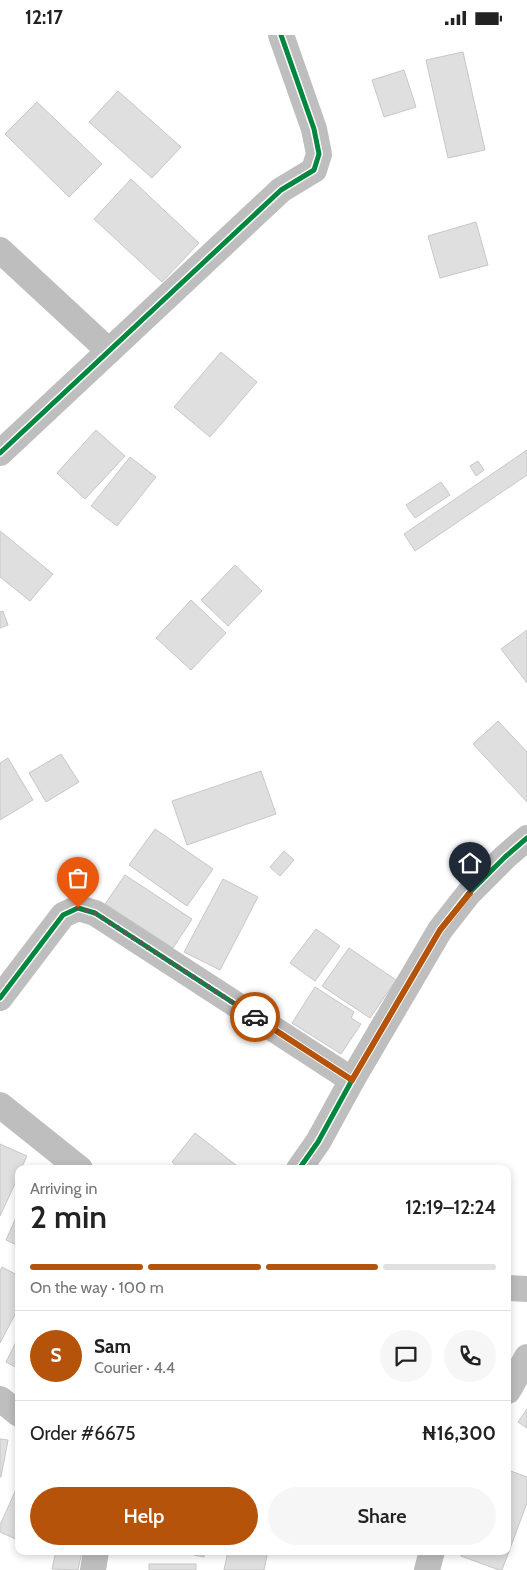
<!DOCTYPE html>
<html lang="en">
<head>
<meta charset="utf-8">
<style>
	:root { --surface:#fff; --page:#f6f6f6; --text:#222; --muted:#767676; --line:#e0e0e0; --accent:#b45309 }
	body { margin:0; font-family:Cabin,sans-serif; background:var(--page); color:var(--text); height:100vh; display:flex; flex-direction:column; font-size:19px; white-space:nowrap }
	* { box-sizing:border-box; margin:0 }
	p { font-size:16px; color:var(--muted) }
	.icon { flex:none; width:28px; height:28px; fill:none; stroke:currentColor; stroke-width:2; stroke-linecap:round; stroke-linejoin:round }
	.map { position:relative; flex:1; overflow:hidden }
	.side { position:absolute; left:15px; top:1130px; width:496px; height:390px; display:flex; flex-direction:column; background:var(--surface); border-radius:10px; box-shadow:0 2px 8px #0003 }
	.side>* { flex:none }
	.pin { position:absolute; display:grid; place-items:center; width:42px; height:42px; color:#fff; margin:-51px -21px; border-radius:50% 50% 50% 0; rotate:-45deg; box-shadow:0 0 5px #0007 }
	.pin .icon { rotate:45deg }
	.courier { position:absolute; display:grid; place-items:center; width:50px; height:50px; margin:-25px; border:4px solid #b45309; border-radius:50%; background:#fff; color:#222; box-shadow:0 1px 6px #0007 }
	.summary em { font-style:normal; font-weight:600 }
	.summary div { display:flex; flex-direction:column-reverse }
	.summary { display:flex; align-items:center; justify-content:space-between; height:85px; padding:0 15px }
	h1 { font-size:32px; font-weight:600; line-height:38px }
	.bar { display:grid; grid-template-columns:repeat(4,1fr); gap:8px 5px; align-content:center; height:60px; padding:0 15px }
	.bar i { height:6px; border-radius:4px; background:var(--line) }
	.bar .current { background:var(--accent) }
	.bar p { grid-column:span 4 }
	.line { display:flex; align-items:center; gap:12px; padding:0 15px; border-top:1px solid var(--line) }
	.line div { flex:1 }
	.round { display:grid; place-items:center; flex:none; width:52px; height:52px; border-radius:26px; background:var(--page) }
	.primary-button { display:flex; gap:10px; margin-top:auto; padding:10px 15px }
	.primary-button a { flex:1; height:58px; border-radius:30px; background:var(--accent); color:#fff; font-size:20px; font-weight:600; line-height:58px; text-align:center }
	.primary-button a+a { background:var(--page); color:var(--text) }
	.status { display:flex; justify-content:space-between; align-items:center; height:35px; padding:0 25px; background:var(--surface); direction:ltr }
	.status svg { height:14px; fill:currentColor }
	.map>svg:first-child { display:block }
</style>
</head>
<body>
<div class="status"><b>12:17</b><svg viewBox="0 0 49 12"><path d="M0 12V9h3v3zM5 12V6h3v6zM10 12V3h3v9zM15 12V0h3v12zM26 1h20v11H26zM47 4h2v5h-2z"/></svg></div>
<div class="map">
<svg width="527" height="1535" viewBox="0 0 527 1535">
	<rect width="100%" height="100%" fill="#fff"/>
	<!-- building -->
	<g fill="#dfdfdf" stroke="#c7c7c7">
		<polygon points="463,17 485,115 448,123 426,25"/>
		<polygon points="404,35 416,72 384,82 372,45"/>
		<polygon points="118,56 181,112 152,143 89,87"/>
		<polygon points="37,67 102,129 69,162 5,99"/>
		<polygon points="131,144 199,208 162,247 94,184"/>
		<polygon points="476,187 488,230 440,243 428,201"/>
		<polygon points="221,317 257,347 210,402 174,372"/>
		<polygon points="96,395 125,421 85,464 57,438"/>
		<polygon points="527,415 527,440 415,516 404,499"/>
		<polygon points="130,422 156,442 117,491 91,471"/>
		<polygon points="478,426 484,435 476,441 470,431"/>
		<polygon points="441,447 450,460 415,483 406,470"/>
		<polygon points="0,496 53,539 30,566 0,542"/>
		<polygon points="235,530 262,556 228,591 201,565"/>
		<polygon points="191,565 226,598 191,635 156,603"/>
		<polygon points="3,576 8,590 0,593 0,577"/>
		<polygon points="527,595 527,648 501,614"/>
		<polygon points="498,686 527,717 527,767 473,709"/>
		<polygon points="61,719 79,747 46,767 29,738"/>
		<polygon points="8,723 33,765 0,785 0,728"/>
		<polygon points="261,736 276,779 187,810 172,766"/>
		<polygon points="155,794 213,834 187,871 129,830"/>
		<polygon points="284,816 294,825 280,841 270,832"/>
		<polygon points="125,840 192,884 173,913 105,869"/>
		<polygon points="223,844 258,862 220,935 184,917"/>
		<polygon points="316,894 340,911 315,946 290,928"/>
		<polygon points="349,913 396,945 370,983 322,951"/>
		<polygon points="315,952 354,977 351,983 361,989 341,1019 292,988"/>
		<polygon points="195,1098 241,1134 180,1134 172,1127"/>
		<polygon points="0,1109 27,1121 21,1134 19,1134 19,1140 0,1181"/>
		<polygon points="19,1176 19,1211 6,1205"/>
		<polygon points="2,1232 19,1241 19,1272 0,1308 0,1236"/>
		<polygon points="19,1301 19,1334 6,1327"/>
		<polygon points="527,1374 527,1393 518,1387"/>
		<polygon points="0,1404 8,1405 1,1442 0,1442"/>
		<polygon points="508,1435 527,1442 527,1468 502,1535 499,1535 461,1521 462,1516 508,1516"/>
		<polygon points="19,1448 19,1504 18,1505 0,1497 0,1490"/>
		<polygon points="56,1516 82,1516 78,1535 52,1534"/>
		<polygon points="175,1516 205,1516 204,1522"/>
		<polygon points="228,1516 268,1516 264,1535 224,1535"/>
		<rect x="149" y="1529" width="47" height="6"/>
	</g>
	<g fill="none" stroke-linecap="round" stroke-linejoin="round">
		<!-- minor -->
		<g stroke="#bebebe" stroke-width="26">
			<polyline points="0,215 109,316"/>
			<polyline points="0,418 281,155 314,135 319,119 314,94 281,0"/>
			<polyline points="0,963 63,880 78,873 95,878 352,1045"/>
			<polyline points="0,1070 80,1134"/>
			<polyline points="299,1134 318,1107 352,1045 440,895 469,858 505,822 527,803"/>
			<polyline points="508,1253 527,1254"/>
			<polyline points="508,1356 527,1322"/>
			<polyline points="0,1364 19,1379"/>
			<polyline points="93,1535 96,1516"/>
			<polyline points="427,1535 432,1516"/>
		</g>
		<!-- cycleway casing -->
		<g stroke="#fff" stroke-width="8">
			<g id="cycleway">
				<polyline points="0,418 281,155 314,135 319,119 314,94 281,0"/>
				<polyline points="0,963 63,880 78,873 95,878 352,1045"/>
				<polyline points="299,1134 318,1107 352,1045 440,895 469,858 505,822 527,803"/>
			</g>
		</g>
		<!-- cycleway -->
		<use href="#cycleway" stroke="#00873e" stroke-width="5"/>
	</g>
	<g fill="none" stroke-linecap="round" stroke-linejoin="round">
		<!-- done -->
		<polyline stroke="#595959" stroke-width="5" stroke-dasharray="0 9" points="78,873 95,878 255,982"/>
		<!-- route -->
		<polyline stroke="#b45309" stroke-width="6" points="255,982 352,1045 440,895 470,858"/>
	</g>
</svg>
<div class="pin" style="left:78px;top:873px;background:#ea580c"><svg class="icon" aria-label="bag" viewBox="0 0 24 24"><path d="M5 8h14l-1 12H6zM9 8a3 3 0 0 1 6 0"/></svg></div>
<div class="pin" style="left:470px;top:858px;background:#1f2937"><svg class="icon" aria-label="home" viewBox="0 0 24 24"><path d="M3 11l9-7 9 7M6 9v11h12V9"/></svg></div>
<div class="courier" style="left:255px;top:982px"><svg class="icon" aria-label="car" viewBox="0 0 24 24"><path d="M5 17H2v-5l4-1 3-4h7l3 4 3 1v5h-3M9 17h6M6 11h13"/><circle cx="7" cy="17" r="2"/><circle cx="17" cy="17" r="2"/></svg></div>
<section class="side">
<div class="summary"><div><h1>2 min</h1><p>Arriving in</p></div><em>12:19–12:24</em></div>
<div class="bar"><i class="current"></i><i class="current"></i><i class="current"></i><i></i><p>On the way · 100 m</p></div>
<div class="line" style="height:90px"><b class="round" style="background:var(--accent);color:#fff">S</b><div><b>Sam</b><p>Courier · 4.4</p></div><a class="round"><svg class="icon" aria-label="chat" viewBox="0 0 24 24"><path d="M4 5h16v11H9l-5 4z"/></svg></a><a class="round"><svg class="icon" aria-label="phone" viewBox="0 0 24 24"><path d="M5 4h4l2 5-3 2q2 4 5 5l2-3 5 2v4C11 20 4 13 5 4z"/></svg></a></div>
<div class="line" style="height:65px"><div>Order #6675</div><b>₦16,300</b></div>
<div class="primary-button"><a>Help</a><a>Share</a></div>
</section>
</div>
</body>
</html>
